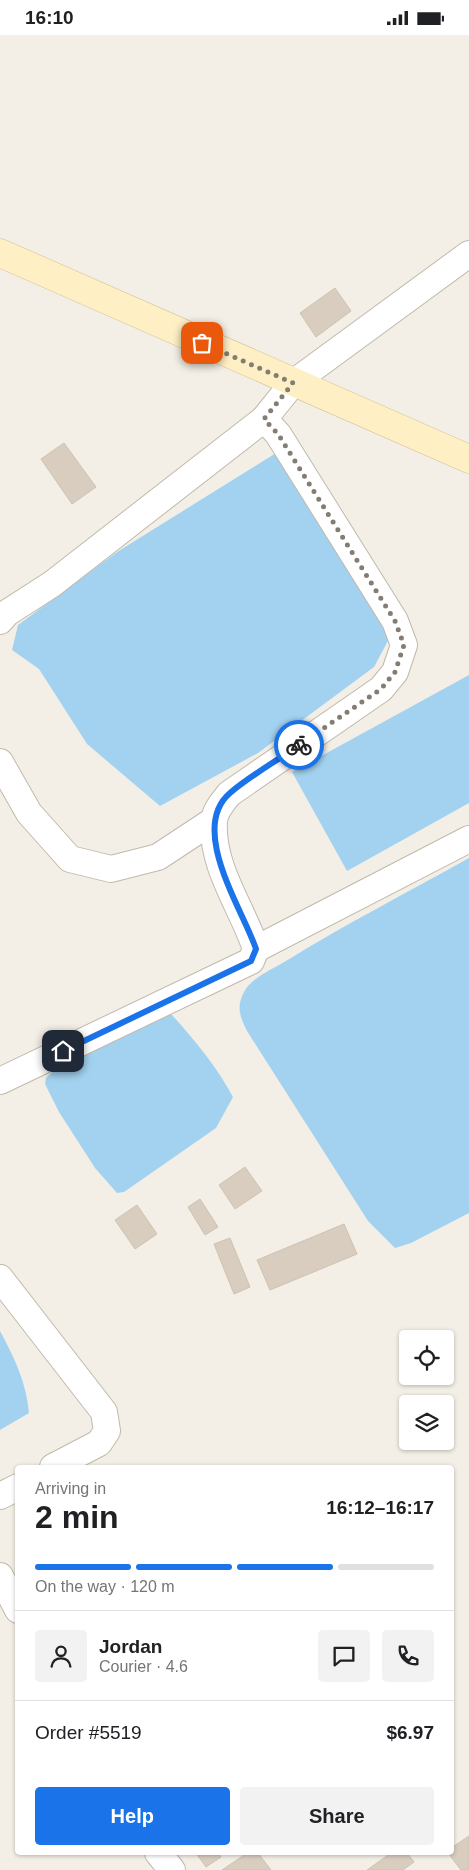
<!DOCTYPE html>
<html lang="en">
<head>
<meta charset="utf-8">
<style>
	:root { --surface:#fff; --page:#f2f2f2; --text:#202124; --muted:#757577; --line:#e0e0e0; --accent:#1a73e8 }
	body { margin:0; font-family:Helvetica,sans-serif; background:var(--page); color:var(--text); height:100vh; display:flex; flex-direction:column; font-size:19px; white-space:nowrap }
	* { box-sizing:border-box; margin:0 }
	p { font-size:16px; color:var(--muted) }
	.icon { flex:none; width:28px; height:28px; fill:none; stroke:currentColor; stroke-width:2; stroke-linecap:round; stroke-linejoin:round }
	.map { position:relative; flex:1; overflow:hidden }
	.side { position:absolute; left:15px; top:1430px; width:439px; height:390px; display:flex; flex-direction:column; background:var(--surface); border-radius:5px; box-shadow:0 1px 4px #0004 }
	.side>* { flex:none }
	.fabs { position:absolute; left:399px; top:1295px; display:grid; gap:10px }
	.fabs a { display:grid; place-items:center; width:55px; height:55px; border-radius:5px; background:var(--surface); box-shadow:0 1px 4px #0004; font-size:25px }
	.pin { position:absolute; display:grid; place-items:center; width:42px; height:42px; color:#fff; margin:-21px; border-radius:10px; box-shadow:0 2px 8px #0006 }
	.courier { position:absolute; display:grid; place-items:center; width:50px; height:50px; margin:-25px; border:4px solid #1a73e8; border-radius:50%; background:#fff; color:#222; box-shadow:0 1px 6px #0007 }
	.head em { font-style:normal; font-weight:700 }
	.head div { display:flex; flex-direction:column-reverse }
	.head { display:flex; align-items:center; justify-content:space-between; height:85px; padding:0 20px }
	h1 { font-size:32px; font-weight:700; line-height:38px }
	.bar { display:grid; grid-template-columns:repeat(4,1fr); gap:8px 5px; align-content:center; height:60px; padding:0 20px }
	.bar i { height:6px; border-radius:4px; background:var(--line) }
	.bar .selected { background:var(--accent) }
	.bar p { grid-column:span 4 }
	.line { display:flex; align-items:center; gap:12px; padding:0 20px; border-top:1px solid var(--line) }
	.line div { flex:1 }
	.round { display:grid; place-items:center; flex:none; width:52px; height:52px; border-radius:5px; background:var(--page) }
	.primary-button { display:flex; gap:10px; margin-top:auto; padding:10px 20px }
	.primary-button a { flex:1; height:58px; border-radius:5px; background:var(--accent); color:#fff; font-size:20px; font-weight:700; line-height:58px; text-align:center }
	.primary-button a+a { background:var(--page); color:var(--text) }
	.status { display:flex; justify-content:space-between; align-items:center; height:35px; padding:0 25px; background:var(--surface); direction:ltr }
	.status svg { height:14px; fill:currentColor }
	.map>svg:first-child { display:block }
</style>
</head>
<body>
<div class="status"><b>16:10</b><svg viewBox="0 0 49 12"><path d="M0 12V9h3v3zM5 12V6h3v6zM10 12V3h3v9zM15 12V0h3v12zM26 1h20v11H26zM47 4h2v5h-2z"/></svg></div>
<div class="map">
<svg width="469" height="1835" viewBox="0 0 469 1835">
	<rect width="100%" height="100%" fill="#f3efe6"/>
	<!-- water -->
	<g fill="#a3d2f0">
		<polygon points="276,418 390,602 374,632 258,718 160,771 87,709 39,634 12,615 18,590 117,517"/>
		<polygon points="469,640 469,768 347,836 292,737"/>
		<path d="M469,823V1178L411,1208L395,1213L368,1186L247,996C240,982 236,972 244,957C251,943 273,934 286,926C346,889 408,857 469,823Z"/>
		<path d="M171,979C194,1004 217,1032 233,1062L216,1093L124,1157L117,1158L95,1133L59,1077L45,1049L46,1043L56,1034L141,989Z"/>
		<path d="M0,1296C15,1324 26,1347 29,1378L0,1395Z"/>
	</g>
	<!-- building -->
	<g fill="#d8cdbf" stroke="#cfc2af">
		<polygon points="335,253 351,276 316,302 300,278"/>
		<polygon points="64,408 96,452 72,469 41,424"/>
		<polygon points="245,1132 262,1156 235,1174 219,1150"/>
		<polygon points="200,1164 218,1192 205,1200 188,1172"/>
		<polygon points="137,1170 157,1199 135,1214 115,1185"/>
		<polygon points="344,1189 357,1219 270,1255 257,1225"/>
		<polygon points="230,1203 250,1252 234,1259 214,1209"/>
		<polygon points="469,1801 469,1835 461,1835 448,1818 451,1818 451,1813"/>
		<polygon points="196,1818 218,1818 221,1822 206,1832"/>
		<polygon points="247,1818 258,1818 271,1835 222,1835"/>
		<polygon points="391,1818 407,1818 414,1827 403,1835 367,1835"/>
	</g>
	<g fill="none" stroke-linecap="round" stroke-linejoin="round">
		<!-- street casing -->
		<g stroke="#c1b9ac" stroke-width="28">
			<g id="street">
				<polyline points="0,586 7,578 52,549 264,384 293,348 469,219"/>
				<polyline points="0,727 29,778 70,824 111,834 158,822 214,785"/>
				<polyline points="256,914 469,804"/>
				<path d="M0,1046L251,926L256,914C242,872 211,832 214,786C215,775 223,767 229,759L381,654L395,637L404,610L395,586L278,399L264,384"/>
				<polyline points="0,1243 104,1377 107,1396 99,1408 53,1432"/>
				<polyline points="0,1461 18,1452"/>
				<polyline points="0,1541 18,1575"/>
				<polyline points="158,1818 172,1835"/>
			</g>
		</g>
		<!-- secondary casing -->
		<g stroke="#d3c296" stroke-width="29">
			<polyline id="secondary" points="0,218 469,424"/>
		</g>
		<!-- street -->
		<use href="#street" stroke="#fff" stroke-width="26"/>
		<!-- secondary -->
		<use href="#secondary" stroke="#feefc5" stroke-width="28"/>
	</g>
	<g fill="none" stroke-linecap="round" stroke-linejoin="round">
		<!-- done -->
		<polyline stroke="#837d74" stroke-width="5" stroke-dasharray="0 9" points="202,308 293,348 264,384 278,399 395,586 404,610 395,637 381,654 299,710"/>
		<!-- route -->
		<path stroke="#1a73e8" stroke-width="6" d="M63,1016L251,926L256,914C243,875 188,794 230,758C251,740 277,726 299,710"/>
	</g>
</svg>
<div class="fabs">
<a><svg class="icon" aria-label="locate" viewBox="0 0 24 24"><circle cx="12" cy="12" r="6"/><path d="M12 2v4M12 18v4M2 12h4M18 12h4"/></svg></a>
<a><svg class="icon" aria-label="layers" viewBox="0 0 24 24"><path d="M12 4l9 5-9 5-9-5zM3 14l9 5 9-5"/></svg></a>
</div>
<div class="pin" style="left:202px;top:308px;background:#ea580c"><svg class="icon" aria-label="bag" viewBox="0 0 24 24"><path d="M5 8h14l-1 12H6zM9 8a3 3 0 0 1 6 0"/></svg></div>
<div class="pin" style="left:63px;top:1016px;background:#1f2937"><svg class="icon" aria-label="home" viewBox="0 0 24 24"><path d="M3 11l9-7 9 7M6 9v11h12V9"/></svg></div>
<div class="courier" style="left:299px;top:710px"><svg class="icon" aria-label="bike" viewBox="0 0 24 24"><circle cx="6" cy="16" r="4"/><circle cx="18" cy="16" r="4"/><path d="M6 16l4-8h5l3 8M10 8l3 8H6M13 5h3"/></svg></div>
<section class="side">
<div class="head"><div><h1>2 min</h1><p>Arriving in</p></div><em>16:12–16:17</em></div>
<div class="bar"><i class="selected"></i><i class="selected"></i><i class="selected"></i><i></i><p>On the way · 120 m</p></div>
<div class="line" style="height:90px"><a class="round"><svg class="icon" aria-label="person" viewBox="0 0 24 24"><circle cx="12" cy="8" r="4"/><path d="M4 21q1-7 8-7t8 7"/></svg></a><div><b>Jordan</b><p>Courier · 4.6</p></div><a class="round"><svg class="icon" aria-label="chat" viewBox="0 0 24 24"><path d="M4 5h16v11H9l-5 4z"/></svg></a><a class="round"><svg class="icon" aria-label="phone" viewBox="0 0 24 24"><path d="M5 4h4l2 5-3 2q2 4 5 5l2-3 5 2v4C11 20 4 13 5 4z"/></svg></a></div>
<div class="line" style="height:65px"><div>Order #5519</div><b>$6.97</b></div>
<div class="primary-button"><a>Help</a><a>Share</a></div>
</section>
</div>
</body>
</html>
